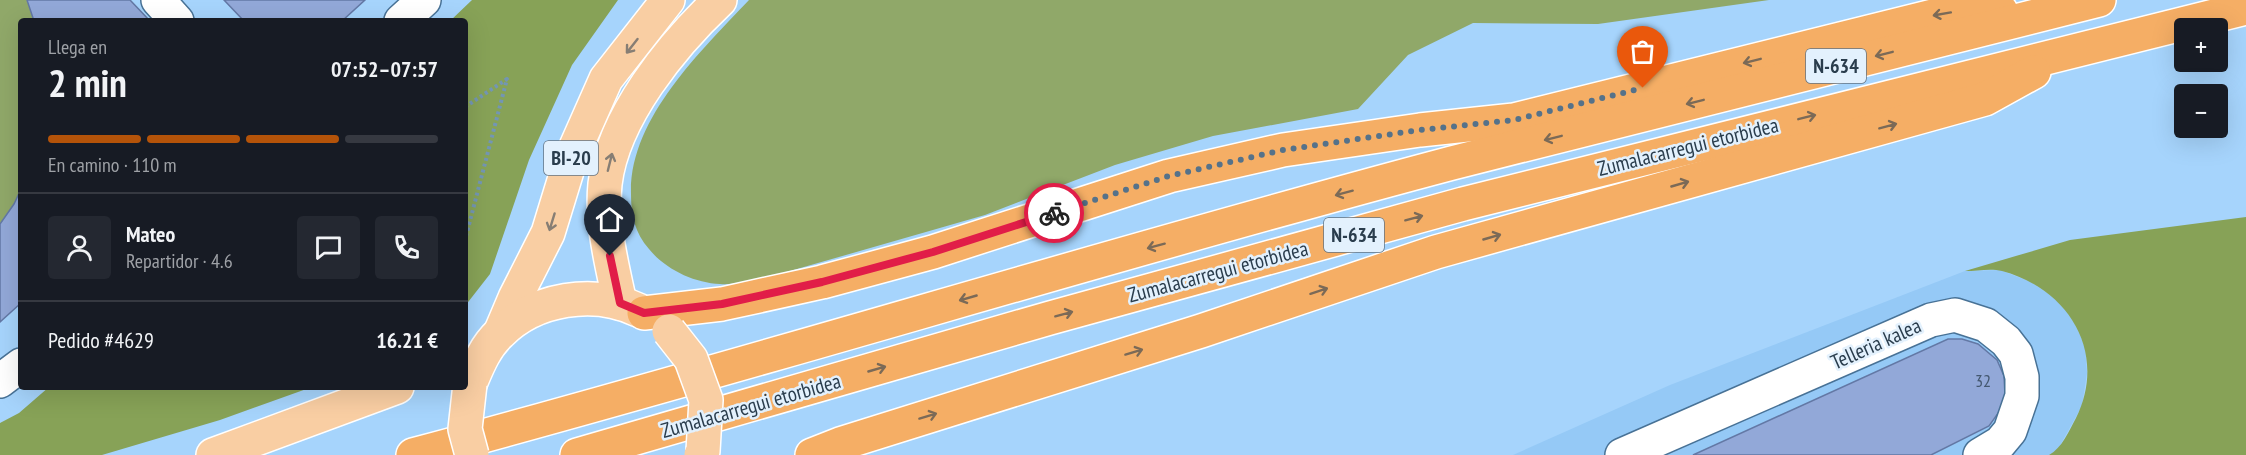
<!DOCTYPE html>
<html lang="es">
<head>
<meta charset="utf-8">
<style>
	:root { --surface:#171b24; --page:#242831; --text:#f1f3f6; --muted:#9ea1a6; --line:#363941; --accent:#b45309 }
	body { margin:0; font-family:"PT Sans Narrow",sans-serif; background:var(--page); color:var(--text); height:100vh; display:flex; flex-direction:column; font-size:22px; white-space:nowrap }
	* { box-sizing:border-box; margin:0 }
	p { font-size:20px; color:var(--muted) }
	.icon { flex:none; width:33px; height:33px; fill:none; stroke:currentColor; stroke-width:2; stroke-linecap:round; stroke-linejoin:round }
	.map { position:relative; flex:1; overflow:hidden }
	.drawer { position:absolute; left:18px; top:18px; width:450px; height:372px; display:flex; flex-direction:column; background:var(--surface); border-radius:6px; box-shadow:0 6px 24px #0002 }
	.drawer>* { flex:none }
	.fabs { position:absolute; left:2174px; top:18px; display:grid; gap:12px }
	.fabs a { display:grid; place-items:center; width:54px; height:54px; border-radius:6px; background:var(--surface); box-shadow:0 6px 24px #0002; font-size:30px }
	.pin { position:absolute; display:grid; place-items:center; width:51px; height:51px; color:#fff; margin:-62px -26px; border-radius:50% 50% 50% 0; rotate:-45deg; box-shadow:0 0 6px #0007 }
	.pin .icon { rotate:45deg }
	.courier { position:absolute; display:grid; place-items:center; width:60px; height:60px; margin:-30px; border:4px solid #e11d48; border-radius:50%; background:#fff; color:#222; box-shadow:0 2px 8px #0007 }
	.overview em { font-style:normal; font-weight:700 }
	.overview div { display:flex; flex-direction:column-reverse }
	.overview { display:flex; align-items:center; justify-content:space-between; height:102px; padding:0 30px }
	h1 { font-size:39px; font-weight:700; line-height:45px }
	.bar { display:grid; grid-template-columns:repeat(4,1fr); gap:9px 6px; align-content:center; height:72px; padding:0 30px }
	.bar i { height:8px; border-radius:4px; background:var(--line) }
	.bar .active { background:var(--accent) }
	.bar p { grid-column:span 4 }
	.line { display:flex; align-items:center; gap:15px; padding:0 30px; border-top:2px solid var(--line) }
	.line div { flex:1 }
	.round { display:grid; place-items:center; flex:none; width:63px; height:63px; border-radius:6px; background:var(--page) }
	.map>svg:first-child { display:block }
</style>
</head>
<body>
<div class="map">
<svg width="2246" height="455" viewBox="0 0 2246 455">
	<rect width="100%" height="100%" fill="#a6d4fc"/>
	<!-- built -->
	<polygon fill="#95c9f6" points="2000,270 2031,282 2055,298 2072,318 2085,346 2087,373 2082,406 2057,451 2049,455 1513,455 1670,385 1965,271"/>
	<!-- green -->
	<g fill="#90a869">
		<polygon points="0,0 27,0 34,21 21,21 21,189 14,204 0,224"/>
		<path d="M749,0H1769L1598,24L1473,23L1408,55L1358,109L1213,136L1115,165L985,215L752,282C742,282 731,285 720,284C694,283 665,269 649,249C635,233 631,216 631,194C629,119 701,51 749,0Z"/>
	</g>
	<!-- forest -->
	<g fill="#87a257">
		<polygon points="472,0 618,0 572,65 529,160 490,274 465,306 465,21 450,21"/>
		<path d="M2246,217V455H2049C2062,448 2069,431 2076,418C2108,353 2069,289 2002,271C1991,268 1977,271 1965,271L2070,240Z"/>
		<polygon points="49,387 312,387 220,420 102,455 0,455 0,423 19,413"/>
	</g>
	<!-- building -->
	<g fill="#92a8d8" stroke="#6378a5" stroke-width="1.5">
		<polygon points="27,0 130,0 150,21 34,21"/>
		<polygon points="224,0 365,0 342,21 244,21"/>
		<polygon points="21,189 21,303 0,322 0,224 14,204"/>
		<polygon points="1948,339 1962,339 1978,344 1997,360 2004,376 2005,395 1999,412 1989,426 1931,455 1693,455"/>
	</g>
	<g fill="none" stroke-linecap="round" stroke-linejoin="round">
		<!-- minor casing -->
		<g stroke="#487296" stroke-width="36">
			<g id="minor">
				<polyline points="158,0 177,21"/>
				<polyline points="401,21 424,0"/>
				<polyline points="0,381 21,365"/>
				<polyline points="1622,455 1931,320 1955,315 1986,325 2006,341 2016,354 2022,377 2022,396 2010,431 2000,443 1980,455"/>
			</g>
		</g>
		<!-- major casing -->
		<g stroke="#fff" stroke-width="36">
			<g id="major">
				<path d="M620,303C612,265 601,224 605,184C613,117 672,45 720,0"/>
				<polyline points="501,331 515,298 548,233 571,158 606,79 668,0"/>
				<path d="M470,384C478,365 485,347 500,333C535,298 594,289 638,310"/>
				<polyline points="213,455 397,387"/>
			</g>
		</g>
		<!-- highway casing -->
		<g stroke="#fff" stroke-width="36">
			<g id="highway">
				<polyline points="644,313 722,304 822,282 933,252 1169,176 1283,150 1420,130 1514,120 1945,13 2001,11"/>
				<path d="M413,455C761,362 1105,255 1452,163C1667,107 1883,54 2099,0"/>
				<polyline points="577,455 1050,318 1463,204 2246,8"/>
				<polyline points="812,455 840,444 1201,331 1436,252 1985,99 2034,72"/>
			</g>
		</g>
		<!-- path -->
		<polyline stroke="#7396b4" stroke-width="4" stroke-dasharray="3 3" stroke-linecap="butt" points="465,107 507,79 465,240"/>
		<!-- minor -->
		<use href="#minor" stroke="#fff" stroke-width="33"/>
		<!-- major -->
		<use href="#major" stroke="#f9cea3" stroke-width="33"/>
		<!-- highway -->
		<use href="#highway" stroke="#f5ae65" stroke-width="33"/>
		<!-- major-bridge casing -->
		<g stroke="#fff" stroke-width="36" stroke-linecap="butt">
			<g id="major-bridge">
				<polyline points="669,331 691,359 706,400 703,451 701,455"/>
				<polyline points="470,384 465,429 472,455"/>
			</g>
		</g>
		<!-- major-bridge -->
		<use href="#major-bridge" stroke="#f9cea3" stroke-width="33"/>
	</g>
	<!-- one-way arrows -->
	<defs><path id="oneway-shaft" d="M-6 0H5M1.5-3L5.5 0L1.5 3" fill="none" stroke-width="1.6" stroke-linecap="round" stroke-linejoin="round" transform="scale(1.5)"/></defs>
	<g stroke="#7b6a57">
		<use href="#oneway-shaft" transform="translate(1942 14) rotate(170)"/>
		<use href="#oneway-shaft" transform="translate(1884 54) rotate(166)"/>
		<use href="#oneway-shaft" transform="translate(1752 61) rotate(166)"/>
		<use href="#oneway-shaft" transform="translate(1695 102) rotate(166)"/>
		<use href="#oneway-shaft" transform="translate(1807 117) rotate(-14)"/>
		<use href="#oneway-shaft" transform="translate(1888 126) rotate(-15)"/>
		<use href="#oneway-shaft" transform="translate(1553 138) rotate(166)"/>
		<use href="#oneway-shaft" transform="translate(1680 184) rotate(-16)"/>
		<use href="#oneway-shaft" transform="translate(1344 193) rotate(165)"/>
		<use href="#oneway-shaft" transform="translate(1414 218) rotate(-15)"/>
		<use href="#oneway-shaft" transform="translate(1492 237) rotate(-16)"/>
		<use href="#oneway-shaft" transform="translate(1156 246) rotate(165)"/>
		<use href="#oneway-shaft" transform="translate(1319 291) rotate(-18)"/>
		<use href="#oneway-shaft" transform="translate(968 298) rotate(164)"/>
		<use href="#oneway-shaft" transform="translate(1064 314) rotate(-15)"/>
		<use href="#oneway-shaft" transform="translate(1134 352) rotate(-17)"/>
		<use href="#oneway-shaft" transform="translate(877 369) rotate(-16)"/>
		<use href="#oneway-shaft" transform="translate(928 416) rotate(-17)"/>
	</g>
	<g stroke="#877e74">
		<use href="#oneway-shaft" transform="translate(632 46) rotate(128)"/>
		<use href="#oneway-shaft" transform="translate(610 162) rotate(-76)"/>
		<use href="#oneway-shaft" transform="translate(552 222) rotate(107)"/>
	</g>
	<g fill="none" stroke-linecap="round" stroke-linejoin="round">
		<!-- done -->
		<polyline stroke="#55728a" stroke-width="6" stroke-dasharray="0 10.8" points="1054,213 1169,176 1283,150 1420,130 1514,120 1643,88"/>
		<!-- route -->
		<polyline stroke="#e11d48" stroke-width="8" points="610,256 620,303 644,313 722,304 822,282 933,252 1054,213"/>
	</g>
	<g text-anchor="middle" stroke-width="5" stroke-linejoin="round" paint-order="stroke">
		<!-- number labels -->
		<g font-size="18" fill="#445870">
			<text x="1983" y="387">32</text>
		</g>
		<!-- shield labels -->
		<g fill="#e3f1fd" stroke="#627382" stroke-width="1.5">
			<rect x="1806" y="49" width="60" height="34" rx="4.5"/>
			<rect x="544" y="141" width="54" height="34" rx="4.5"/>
			<rect x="1324" y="218" width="60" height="34" rx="4.5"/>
		</g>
		<g font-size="20" font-weight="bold" fill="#2a3d4d">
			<text x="1836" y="73">N-634</text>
			<text x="571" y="165">BI-20</text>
			<text x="1354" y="242">N-634</text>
		</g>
		<!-- street labels -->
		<g font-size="21" fill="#2a3d4d" stroke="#e3f1fd">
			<text transform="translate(1688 147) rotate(-14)" y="7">Zumalacarregui etorbidea</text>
			<text transform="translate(1218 272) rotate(-15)" y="7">Zumalacarregui etorbidea</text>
			<text transform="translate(1876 344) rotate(-24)" y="7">Telleria kalea</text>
			<text transform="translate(751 406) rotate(-16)" y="7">Zumalacarregui etorbidea</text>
		</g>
	</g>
</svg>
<div class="fabs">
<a>+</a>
<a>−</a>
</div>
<div class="pin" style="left:1643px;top:88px;background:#ea580c"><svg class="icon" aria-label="bag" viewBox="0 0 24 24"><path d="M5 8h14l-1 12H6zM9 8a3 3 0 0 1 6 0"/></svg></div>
<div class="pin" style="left:610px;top:256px;background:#1f2937"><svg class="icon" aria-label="home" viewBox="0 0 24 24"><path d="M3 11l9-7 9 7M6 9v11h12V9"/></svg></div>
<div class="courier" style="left:1054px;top:213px"><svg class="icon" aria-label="bike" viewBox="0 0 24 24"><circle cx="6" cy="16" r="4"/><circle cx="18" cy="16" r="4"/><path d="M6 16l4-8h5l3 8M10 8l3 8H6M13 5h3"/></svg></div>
<section class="drawer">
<div class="overview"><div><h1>2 min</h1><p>Llega en</p></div><em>07:52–07:57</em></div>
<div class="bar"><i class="active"></i><i class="active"></i><i class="active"></i><i></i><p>En camino · 110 m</p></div>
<div class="line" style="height:108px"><a class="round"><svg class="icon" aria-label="person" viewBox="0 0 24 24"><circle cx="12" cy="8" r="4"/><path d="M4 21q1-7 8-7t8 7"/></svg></a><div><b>Mateo</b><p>Repartidor · 4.6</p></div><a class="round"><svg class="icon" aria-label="chat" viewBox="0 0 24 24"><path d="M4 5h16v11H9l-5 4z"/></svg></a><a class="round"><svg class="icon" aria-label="phone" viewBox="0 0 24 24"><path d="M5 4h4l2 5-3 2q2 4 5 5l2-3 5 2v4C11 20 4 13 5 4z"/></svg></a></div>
<div class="line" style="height:78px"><div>Pedido #4629</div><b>16.21 €</b></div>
</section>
</div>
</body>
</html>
